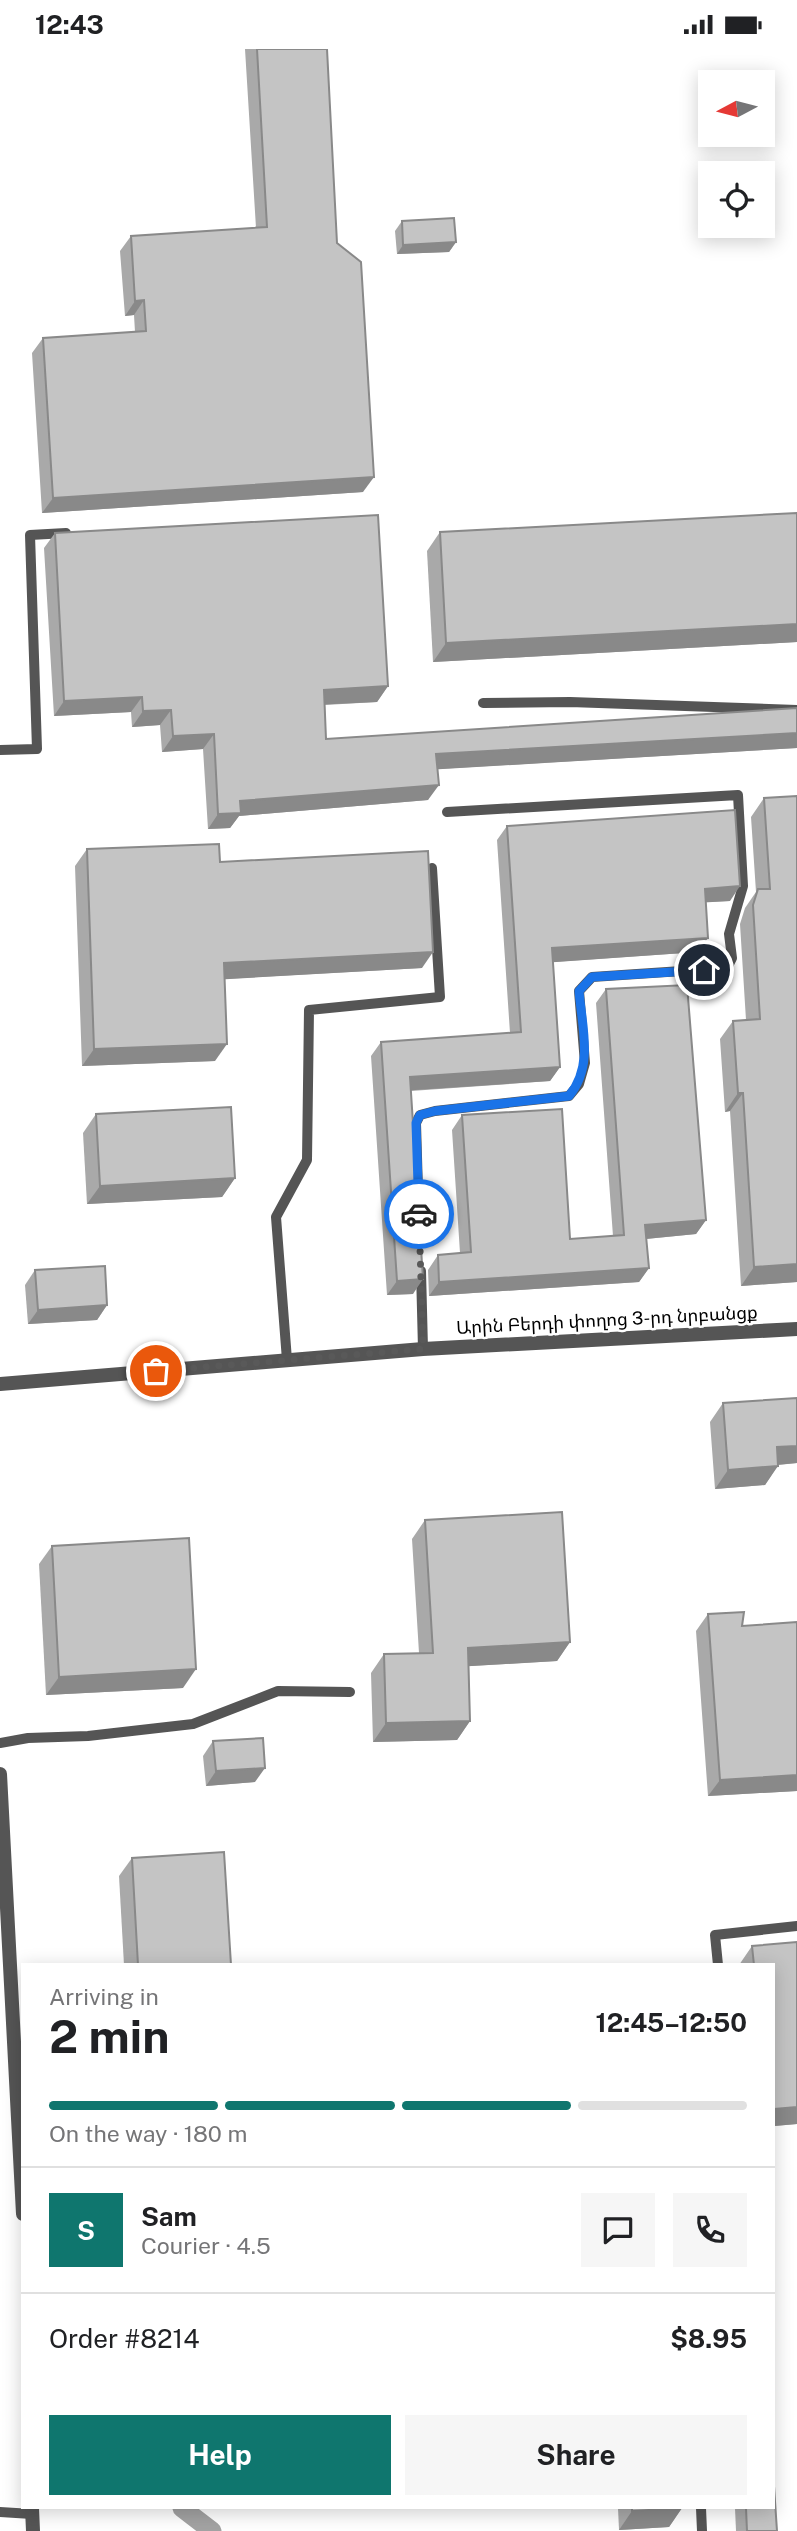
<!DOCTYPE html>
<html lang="en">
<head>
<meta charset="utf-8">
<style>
	:root { --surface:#fff; --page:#f6f6f6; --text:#202124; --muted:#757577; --line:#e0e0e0; --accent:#0f766e }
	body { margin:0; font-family:"Public Sans","Noto Sans Armenian",sans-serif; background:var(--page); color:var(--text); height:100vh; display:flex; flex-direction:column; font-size:26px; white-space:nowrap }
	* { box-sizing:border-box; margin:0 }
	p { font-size:23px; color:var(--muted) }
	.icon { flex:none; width:38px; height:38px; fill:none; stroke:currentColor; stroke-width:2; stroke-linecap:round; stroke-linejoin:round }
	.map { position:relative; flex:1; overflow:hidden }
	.details { position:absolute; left:21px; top:1914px; width:754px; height:546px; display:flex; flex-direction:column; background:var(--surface); border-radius:0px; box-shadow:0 4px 18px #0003 }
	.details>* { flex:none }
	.needle { width:46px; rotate:263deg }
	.controls { position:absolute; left:698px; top:21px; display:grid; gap:14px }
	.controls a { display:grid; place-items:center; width:77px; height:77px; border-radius:0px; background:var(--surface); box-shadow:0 4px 18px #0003; font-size:35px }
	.pin { position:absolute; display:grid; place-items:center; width:60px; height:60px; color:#fff; margin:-30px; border:4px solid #fff; border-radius:50%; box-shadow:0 2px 7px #0007 }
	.courier { position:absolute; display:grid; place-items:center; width:70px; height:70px; margin:-35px; border:5px solid #1a73e8; border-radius:50%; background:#fff; color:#222; box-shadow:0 2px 9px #0007 }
	.summary em { font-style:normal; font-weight:700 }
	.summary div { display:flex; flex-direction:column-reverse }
	.summary { display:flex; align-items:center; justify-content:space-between; height:119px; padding:0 28px }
	h1 { font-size:46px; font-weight:700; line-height:52px }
	.bar { display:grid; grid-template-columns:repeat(4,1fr); gap:10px 7px; align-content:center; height:84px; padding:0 28px }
	.bar i { height:9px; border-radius:5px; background:var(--line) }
	.bar .on { background:var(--accent) }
	.bar p { grid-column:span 4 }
	.line { display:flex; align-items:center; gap:18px; padding:0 28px; border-top:2px solid var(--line) }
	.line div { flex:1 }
	.round { display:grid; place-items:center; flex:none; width:74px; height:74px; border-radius:0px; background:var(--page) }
	.primary-button { display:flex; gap:14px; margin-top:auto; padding:14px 28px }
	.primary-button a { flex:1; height:80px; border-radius:0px; background:var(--accent); color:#fff; font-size:28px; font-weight:700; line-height:80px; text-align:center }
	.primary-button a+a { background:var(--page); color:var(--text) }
	.status { display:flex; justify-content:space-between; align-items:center; height:49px; padding:0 35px; background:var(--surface); direction:ltr }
	.status svg { height:19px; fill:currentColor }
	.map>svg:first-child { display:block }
</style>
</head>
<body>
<div class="status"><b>12:43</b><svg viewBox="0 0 49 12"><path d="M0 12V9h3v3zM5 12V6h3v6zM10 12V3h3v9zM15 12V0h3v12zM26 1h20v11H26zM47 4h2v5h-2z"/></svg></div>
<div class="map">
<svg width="797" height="2482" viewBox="0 0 797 2482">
	<rect width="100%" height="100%" fill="#fff"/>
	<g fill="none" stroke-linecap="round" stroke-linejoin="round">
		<!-- canal -->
		<polyline stroke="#a3a3a3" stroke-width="19" points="182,2459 212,2482"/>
		<!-- service -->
		<g stroke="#555" stroke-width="10">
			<polyline points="483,654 570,653 797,661"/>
			<polyline points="0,701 37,700 30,486 66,484"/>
			<polyline points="419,1175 416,1074 420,1066 435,1062 569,1047 579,1035 585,1014 579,942 592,928 727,919 732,909 729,885 743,837 738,746 447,763"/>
			<polyline points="421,1222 423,1300"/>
			<polyline points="287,1311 276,1168 307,1111 309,961 440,948 432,819"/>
			<polyline points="0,1694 28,1689 88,1687 193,1675 278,1642 350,1643"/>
			<polyline points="718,1916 715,1886 797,1877"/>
			<polyline points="701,2459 702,2482"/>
			<polyline points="0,2463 32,2465"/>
		</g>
		<!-- minor -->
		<g stroke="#555" stroke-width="14">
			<polyline points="0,1335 423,1300 797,1280"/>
			<polyline points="0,1725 23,2165"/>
			<polyline points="32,2459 33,2482"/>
		</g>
	</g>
	<!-- wall -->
	<g fill="#a9a9a9">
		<polygon points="245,0 327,0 337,194 363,443 42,464 32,304 43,289 135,283 134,266 125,267 120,202 131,187 256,179"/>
		<polygon points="402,172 456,193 449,203 397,205 395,182"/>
		<polygon points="797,464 797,593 433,613 427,502 440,483"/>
		<polygon points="55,484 388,637 377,653 325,656 326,690 797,659 797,699 438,720 428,751 239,767 230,779 208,780 203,700 162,703 160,676 132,678 131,663 54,667 44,499"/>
		<polygon points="764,749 797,1233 741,1237 730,1062 725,1063 720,990 733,972 746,971 740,875 745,859 756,843 751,768"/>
		<polygon points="507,777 730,852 706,853 698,903 553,913 560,1018 550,1032 411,1042 413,1245 387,1246 371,1007 381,993 510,984 497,791"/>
		<polygon points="87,800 220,813 422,919 224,930 215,1012 82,1017 75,817"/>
		<polygon points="606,940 706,1171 696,1185 646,1190 649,1219 639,1233 429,1247 428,1221 438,1206 460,1204 452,1081 462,1066 570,1190 613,1187 596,954"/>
		<polygon points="96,1065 235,1129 222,1148 87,1155 83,1084"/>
		<polygon points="35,1221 107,1256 97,1271 28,1275 25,1236"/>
		<polygon points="797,1349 797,1414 778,1416 765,1436 715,1440 710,1373 723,1354"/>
		<polygon points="425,1471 570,1593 557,1612 469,1617 470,1672 457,1691 373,1693 371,1624 384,1605 419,1604 412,1490"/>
		<polygon points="52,1497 183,1639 46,1646 39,1515"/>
		<polygon points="708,1565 742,1577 797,1573 797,1742 708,1747 696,1582"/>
		<polygon points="213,1692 255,1733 206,1737 203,1707"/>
		<polygon points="132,1809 231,1916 124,1916 119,1827"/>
		<polygon points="797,1893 797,2075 774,2077 774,1916 739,1916 752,1897"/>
		<polygon points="618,2459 682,2459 669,2478 619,2481"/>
		<polygon points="735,2459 774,2459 777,2482 736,2482"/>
	</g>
	<!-- shaded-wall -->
	<g fill="#898989">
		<polygon points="456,193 449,203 397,205 403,196"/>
		<polygon points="144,251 134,266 125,267 135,252"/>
		<polygon points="374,428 363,443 42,464 53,449"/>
		<polygon points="797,575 797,593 433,613 446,594"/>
		<polygon points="388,637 377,653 313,656 324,641"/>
		<polygon points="142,648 131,663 54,667 64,652"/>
		<polygon points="171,661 160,676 132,678 143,662"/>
		<polygon points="797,684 797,699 426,721 436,705"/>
		<polygon points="214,685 203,700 162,703 173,687"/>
		<polygon points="439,736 428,751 239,767 230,779 208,780 218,765 240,752"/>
		<polygon points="740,837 730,852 695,854 705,840"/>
		<polygon points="708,889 698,903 542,914 552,899"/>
		<polygon points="433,903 422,919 212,931 224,914"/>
		<polygon points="227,995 215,1012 82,1017 94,1000"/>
		<polygon points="560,1018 550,1032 400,1042 410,1028"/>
		<polygon points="738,1044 743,1044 730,1062 725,1063"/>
		<polygon points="235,1129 222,1148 87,1155 100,1137"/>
		<polygon points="706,1171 696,1185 635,1191 645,1176"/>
		<polygon points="797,1215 797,1233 741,1237 754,1218"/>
		<polygon points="649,1219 639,1233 429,1247 439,1233"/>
		<polygon points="423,1230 413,1245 387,1246 397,1232"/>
		<polygon points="107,1256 97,1271 28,1275 38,1261"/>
		<polygon points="797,1397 797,1414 764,1417 777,1398"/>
		<polygon points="778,1417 765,1436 715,1440 728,1421"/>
		<polygon points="570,1593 557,1612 455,1618 468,1599"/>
		<polygon points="196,1620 183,1639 46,1646 59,1628"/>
		<polygon points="470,1672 457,1691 373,1693 386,1674"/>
		<polygon points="265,1719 255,1733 206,1737 216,1722"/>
		<polygon points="797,1726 797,1742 708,1747 720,1731"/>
		<polygon points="797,2058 797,2075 774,2077 774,2060"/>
		<polygon points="682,2459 669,2478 619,2481 632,2462"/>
	</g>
	<!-- building -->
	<g fill="#c4c4c4" stroke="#898989" stroke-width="2">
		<polygon points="257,0 327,0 337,194 361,213 374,428 53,449 43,289 146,282 144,251 135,252 131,187 267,178"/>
		<polygon points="454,169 456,193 403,196 402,172"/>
		<polygon points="797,464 797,575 446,594 440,483"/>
		<polygon points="378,466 388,637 324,641 326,690 797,659 797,684 436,705 439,736 240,752 241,764 218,765 214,685 173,687 171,661 143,662 142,648 64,652 55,484"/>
		<polygon points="797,747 797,1215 754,1218 743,1044 738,1044 733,972 760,970 753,856 758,840 770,840 764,749"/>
		<polygon points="735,761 740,837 705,840 708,889 552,899 560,1018 410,1028 423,1230 397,1232 381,993 521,983 507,777"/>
		<polygon points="219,795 220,813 428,802 433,903 224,914 227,995 94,1000 87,800"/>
		<polygon points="687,936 706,1171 645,1176 649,1219 439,1233 438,1206 471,1203 462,1066 562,1060 570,1190 624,1186 606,940"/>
		<polygon points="231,1058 235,1129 100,1137 96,1065"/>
		<polygon points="105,1217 107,1256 38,1261 35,1221"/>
		<polygon points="797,1349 797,1397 777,1398 778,1417 728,1421 723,1354"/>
		<polygon points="562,1463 570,1593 468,1599 470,1672 386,1674 384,1605 433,1604 425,1471"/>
		<polygon points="189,1489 196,1620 59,1628 52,1497"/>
		<polygon points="744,1563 742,1577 797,1573 797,1726 720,1731 708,1565"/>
		<polygon points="263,1689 265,1719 216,1722 213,1692"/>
		<polygon points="224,1803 231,1916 138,1916 132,1809"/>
		<polygon points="797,1893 797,2058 774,2060 774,1916 754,1916 752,1897"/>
		<polygon points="774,2437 777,2482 747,2482 746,2459 774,2459"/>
		<polygon points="632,2459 682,2459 632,2462"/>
	</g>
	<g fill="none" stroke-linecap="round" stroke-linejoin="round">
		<!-- done -->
		<polyline stroke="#595959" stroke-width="7" stroke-dasharray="0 12.6" points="156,1322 423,1300 419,1165"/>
		<!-- route -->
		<path stroke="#1a73e8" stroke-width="9" d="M419,1165L416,1074L420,1066L435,1062L569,1047C594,1017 582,978 579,942L592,928L704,921"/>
	</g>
	<g text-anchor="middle" stroke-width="5" stroke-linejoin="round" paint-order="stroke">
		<!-- street labels -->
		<g font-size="18" fill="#000" stroke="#fff">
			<text transform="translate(607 1271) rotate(-3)" y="6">Արին Բերդի փողոց 3-րդ նրբանցք</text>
		</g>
	</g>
</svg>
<div class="controls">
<a><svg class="needle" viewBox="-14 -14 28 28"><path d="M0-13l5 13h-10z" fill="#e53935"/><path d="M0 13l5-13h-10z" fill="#757577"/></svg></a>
<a><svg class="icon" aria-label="locate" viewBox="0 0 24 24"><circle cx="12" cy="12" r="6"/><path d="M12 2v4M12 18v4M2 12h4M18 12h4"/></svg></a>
</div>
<div class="pin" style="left:156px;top:1322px;background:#ea580c"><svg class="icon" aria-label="bag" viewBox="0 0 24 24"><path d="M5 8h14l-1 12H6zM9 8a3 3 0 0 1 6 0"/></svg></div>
<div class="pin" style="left:704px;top:921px;background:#1f2937"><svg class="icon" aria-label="home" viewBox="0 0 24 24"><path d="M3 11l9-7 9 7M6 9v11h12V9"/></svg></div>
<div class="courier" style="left:419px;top:1165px"><svg class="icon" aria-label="car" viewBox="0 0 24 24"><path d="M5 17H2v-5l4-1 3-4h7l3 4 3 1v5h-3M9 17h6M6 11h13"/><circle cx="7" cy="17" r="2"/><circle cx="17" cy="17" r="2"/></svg></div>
<section class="details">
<div class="summary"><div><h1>2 min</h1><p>Arriving in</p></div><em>12:45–12:50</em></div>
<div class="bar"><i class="on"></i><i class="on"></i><i class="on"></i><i></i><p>On the way · 180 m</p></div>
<div class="line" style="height:126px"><b class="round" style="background:var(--accent);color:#fff">S</b><div><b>Sam</b><p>Courier · 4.5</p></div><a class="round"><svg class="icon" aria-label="chat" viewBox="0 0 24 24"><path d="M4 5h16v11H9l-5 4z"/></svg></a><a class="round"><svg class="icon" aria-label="phone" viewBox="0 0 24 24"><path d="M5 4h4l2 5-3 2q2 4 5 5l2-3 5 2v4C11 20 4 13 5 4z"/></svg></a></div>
<div class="line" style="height:91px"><div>Order #8214</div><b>$8.95</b></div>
<div class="primary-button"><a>Help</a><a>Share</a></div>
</section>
</div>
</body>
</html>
